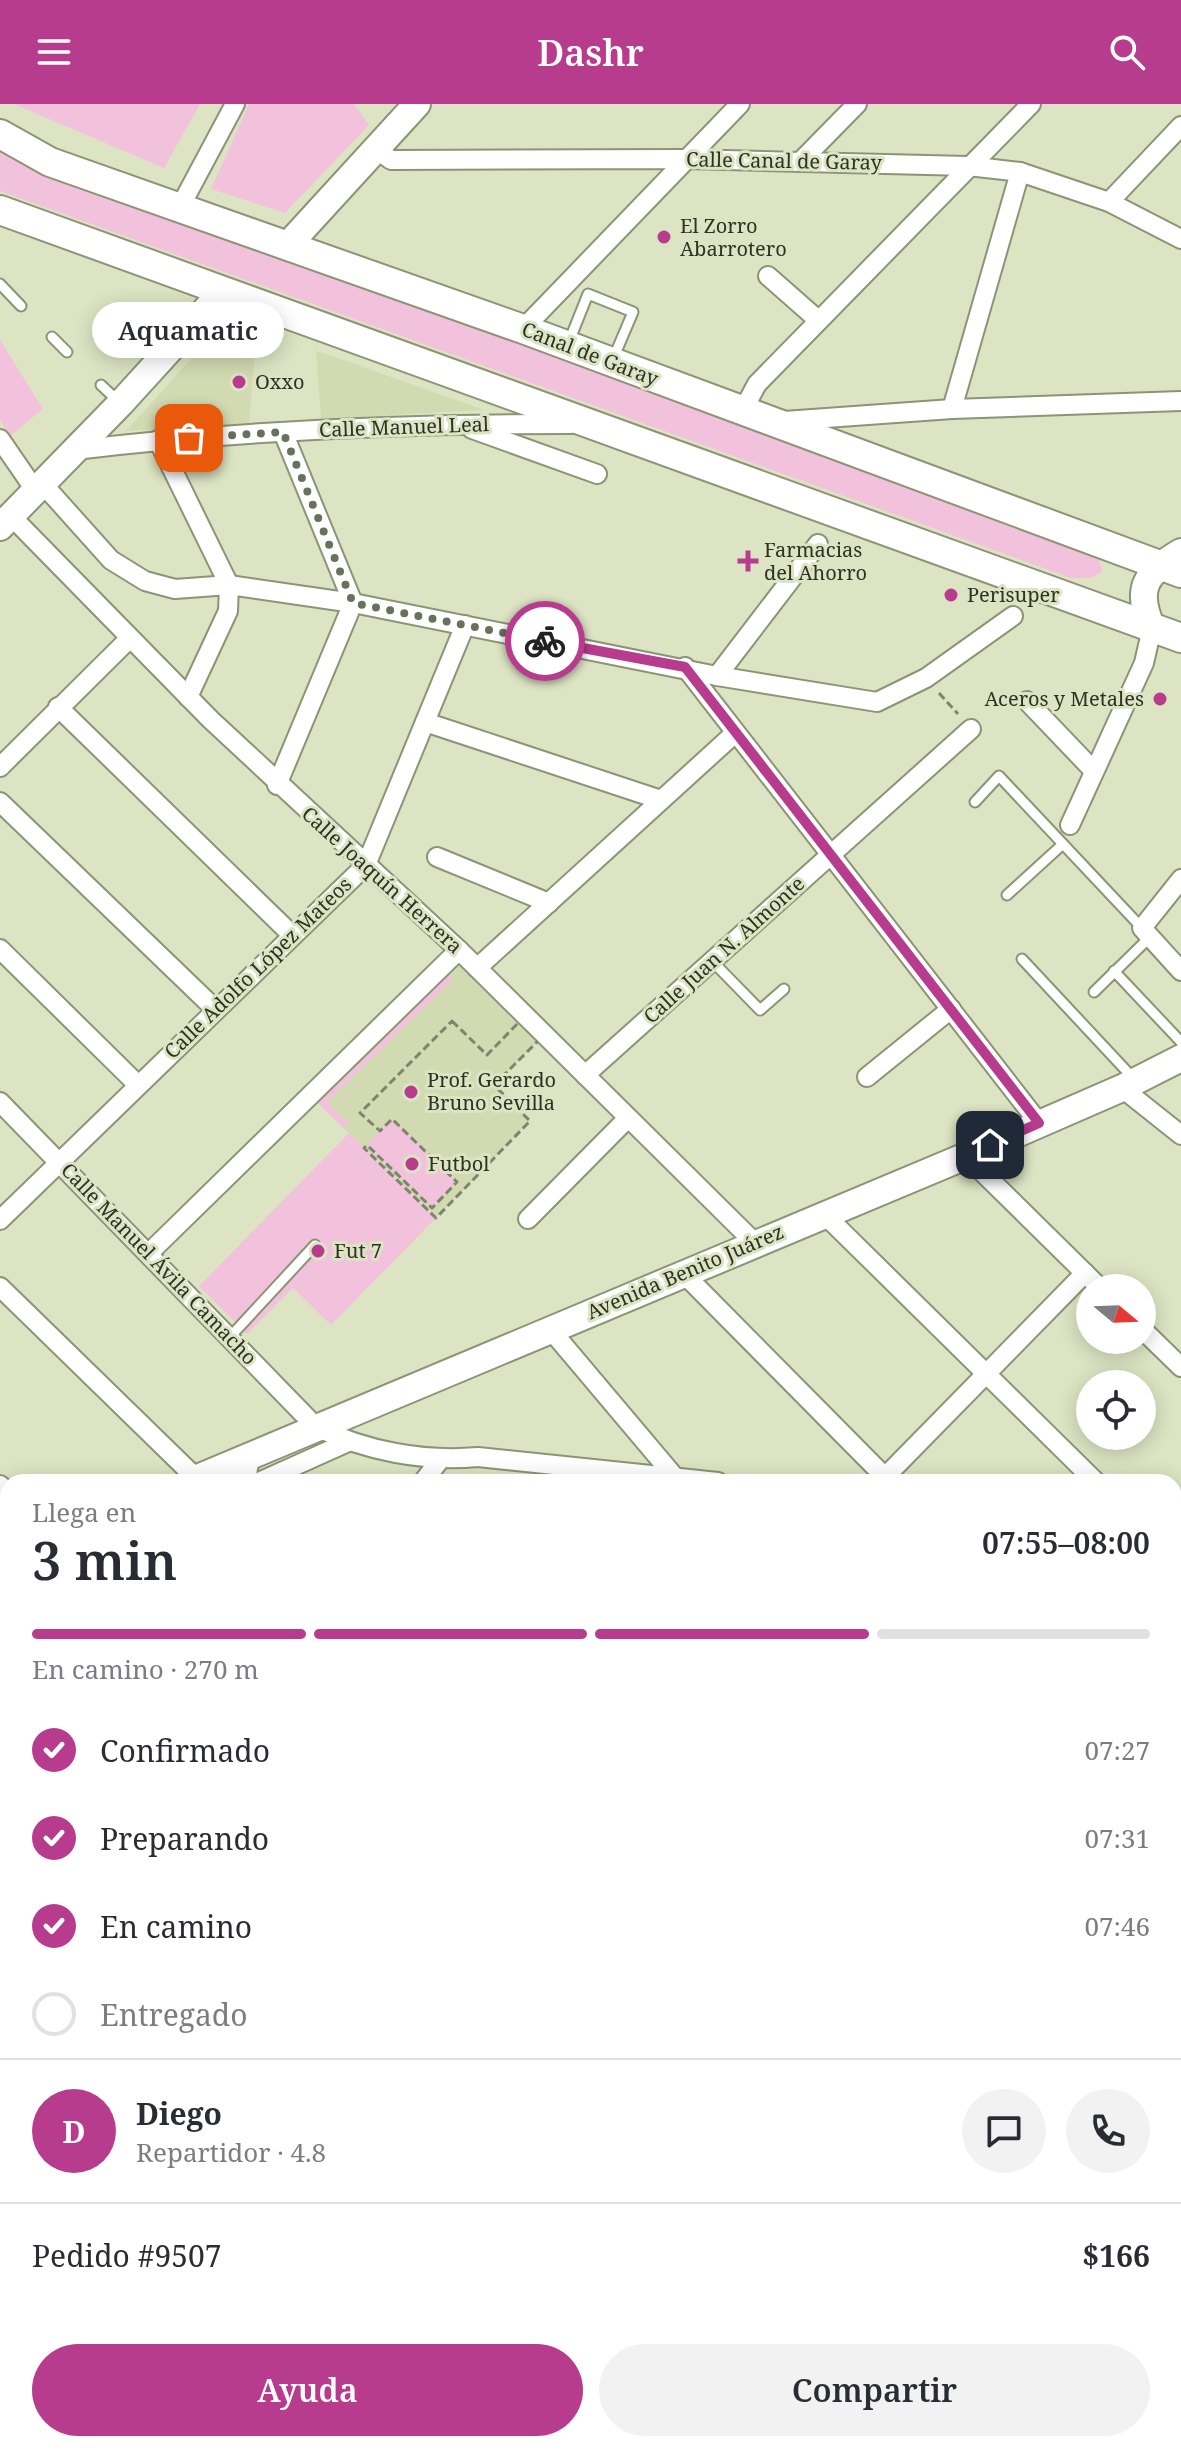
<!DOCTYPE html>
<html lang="es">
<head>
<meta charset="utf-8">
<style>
	:root { --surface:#fff; --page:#f2f2f3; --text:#2b2b33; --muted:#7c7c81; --line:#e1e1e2; --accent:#b83c8d }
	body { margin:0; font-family:"Noto Serif",serif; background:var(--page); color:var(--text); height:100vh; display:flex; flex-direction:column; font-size:30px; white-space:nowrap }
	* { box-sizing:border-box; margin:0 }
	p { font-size:26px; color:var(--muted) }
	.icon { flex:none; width:44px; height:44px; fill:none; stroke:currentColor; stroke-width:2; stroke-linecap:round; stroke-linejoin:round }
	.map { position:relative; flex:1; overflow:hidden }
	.details { position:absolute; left:0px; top:1370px; width:1182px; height:978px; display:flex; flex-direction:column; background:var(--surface); border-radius:24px 24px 0 0; box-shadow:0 4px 20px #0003 }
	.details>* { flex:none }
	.needle { width:52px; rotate:109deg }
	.controls { position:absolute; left:1076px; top:1170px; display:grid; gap:16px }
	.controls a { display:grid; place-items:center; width:80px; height:80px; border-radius:50%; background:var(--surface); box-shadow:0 4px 20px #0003; font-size:40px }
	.pin { position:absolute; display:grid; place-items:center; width:68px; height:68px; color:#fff; margin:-34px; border-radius:16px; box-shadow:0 4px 12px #0006 }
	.courier { position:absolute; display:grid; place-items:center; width:80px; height:80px; margin:-40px; border:6px solid #b83c8d; border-radius:50%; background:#fff; color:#222; box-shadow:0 2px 10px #0007 }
	.bubble { position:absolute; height:56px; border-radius:28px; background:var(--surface); box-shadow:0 4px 20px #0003; font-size:26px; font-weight:600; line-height:56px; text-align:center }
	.overview em { font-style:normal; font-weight:600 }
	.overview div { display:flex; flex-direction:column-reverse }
	.overview { display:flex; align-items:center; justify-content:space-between; height:136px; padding:0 32px }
	h1 { font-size:52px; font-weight:600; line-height:60px }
	.bar { display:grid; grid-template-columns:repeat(4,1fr); gap:12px 8px; align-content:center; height:96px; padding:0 32px }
	.bar i { height:10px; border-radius:6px; background:var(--line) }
	.bar .current { background:var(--accent) }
	.bar p { grid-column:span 4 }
	.line { display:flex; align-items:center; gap:20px; padding:0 32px; border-top:2px solid var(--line) }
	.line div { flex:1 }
	.round { display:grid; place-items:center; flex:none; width:84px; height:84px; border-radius:42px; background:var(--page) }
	ol { padding:0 32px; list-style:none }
	li { display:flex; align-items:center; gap:24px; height:88px }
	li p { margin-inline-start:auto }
	li .icon { padding:8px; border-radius:50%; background:var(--accent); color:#fff; stroke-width:4 }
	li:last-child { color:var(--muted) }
	li i { width:44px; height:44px; border:4px solid var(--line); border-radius:50% }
	.action { display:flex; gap:16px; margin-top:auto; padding:16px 32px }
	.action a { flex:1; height:92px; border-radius:48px; background:var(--accent); color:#fff; font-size:32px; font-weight:600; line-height:92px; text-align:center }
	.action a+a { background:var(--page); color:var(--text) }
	header { display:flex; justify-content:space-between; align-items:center; height:104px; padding:0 32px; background:var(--accent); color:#fff; font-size:36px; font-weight:600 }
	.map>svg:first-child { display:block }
</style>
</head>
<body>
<header><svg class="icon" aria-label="menu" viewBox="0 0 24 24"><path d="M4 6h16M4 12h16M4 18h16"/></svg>Dashr<svg class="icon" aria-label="search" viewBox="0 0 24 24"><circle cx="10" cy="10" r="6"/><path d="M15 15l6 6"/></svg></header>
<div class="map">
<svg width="1181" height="2347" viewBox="0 0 1181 2347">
	<rect width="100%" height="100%" fill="#dde4c3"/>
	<!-- built -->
	<g fill="#d2dab2">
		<polygon points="227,215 257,225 249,320 126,327"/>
		<polygon points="316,247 335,253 484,306 321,315"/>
		<polygon points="457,854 539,936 495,981 530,1017 436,1114 314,995"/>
	</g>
	<!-- green -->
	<g fill="#f2c2dc">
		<polygon points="14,0 200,0 164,64"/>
		<polygon points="249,0 354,0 369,21 285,109 211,85"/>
		<polygon points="0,44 1099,454 1102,467 1091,474 1071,474 0,87"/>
		<polygon points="0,236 43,305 11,331 0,317"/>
		<polygon points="444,867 453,875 327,998 349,1020 345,1025 314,995"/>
		<polygon points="392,1015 457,1078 432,1104 367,1041"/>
		<polygon points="349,1029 436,1114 331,1221 293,1184 247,1230 199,1182"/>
	</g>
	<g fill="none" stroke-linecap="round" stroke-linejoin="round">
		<!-- lane casing -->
		<g stroke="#8d9375" stroke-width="13">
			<g id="lane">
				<polyline points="0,180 21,202"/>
				<polyline points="52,233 67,248"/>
				<polyline points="568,240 588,190 633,208 613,255"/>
				<polyline points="101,281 119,298"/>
				<polyline points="975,698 999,672 1142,824"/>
				<polyline points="1007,791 1063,740"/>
				<polyline points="1022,855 1134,975"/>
				<polyline points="716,861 760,906 784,885"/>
				<polyline points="1114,867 1181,938"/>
				<polyline points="1094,888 1150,833"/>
				<polyline points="229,1234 315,1141"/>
			</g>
		</g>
		<!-- street casing -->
		<g stroke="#8d9375" stroke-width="22">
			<g id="street">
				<polyline points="376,45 391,56 686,55 968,62 1020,68 1109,98 1181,135"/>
				<polyline points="801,57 857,0"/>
				<polyline points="1109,98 1181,22"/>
				<polyline points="179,105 235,0"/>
				<polyline points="768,172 818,216"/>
				<polyline points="523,225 740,0"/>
				<polyline points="952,305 1020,68"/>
				<polyline points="742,308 757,280 1031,0"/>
				<polyline points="784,317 952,305 1181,297"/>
				<polyline points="472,325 597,370"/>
				<polyline points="0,335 35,386"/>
				<polyline points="158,336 229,481 228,507 188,593"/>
				<path d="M75,346C240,326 406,320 571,320"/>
				<polyline points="42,379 111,456 145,477 175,485 229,481 353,499 717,572 877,598 926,574 1013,512"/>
				<polyline points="11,412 211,616 459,846 755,1139"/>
				<polyline points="685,563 1039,1019"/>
				<polyline points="717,572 818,440"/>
				<polyline points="1027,597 1093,666"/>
				<polyline points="58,603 291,830"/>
				<polyline points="425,618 661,696"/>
				<polyline points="0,663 129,535"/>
				<polyline points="277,681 353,499 283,328"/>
				<polyline points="0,698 215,905"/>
				<polyline points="1070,721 1144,559 1152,524"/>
				<polyline points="437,753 549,799"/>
				<polyline points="1181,775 1142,824 1181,867"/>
				<polyline points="0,845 137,980"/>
				<polyline points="477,864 734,630"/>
				<polyline points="585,971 971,625"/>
				<polyline points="867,973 951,905"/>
				<polyline points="1122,984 1181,1031"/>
				<path d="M0,998L316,1323C366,1347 423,1358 478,1353L718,1378"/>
				<polyline points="966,1052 1100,1184"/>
				<polyline points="823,1109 1096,1378"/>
				<polyline points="528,1115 628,1014"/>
				<polyline points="0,1116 366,761 465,521"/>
				<polyline points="149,1149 459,846"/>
				<polyline points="684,1170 885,1373"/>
				<polyline points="0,1183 196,1374"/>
				<polyline points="550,1225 674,1372"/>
				<polyline points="1142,1225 1181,1263"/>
				<polyline points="246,1378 250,1351"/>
				<polyline points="259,1378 348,1338"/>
				<polyline points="423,1378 439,1357"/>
				<polyline points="885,1378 885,1373 1085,1169"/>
				<polyline points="0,1381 8,1388"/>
				<polyline points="1174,1430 1181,1431"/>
				<polyline points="0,1596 8,1596"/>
				<polyline points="1174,1654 1181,1654"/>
				<polyline points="0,1717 8,1706"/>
				<polyline points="1174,1770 1181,1770"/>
				<polyline points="1174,1876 1181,1875"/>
				<polyline points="0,2157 8,2149"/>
				<polyline points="1174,2159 1181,2159"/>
				<polyline points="0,2212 8,2214"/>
				<polyline points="1174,2274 1181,2275"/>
				<polyline points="0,2303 8,2305"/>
				<polyline points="809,2340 844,2347"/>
				<polyline points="111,2347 123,2340"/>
				<polyline points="432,2347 444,2340"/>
			</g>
		</g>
		<!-- secondary casing -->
		<g stroke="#8d9375" stroke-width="30">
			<g id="secondary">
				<polyline points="288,141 417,0"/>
				<polyline points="0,423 121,299 222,188"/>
				<path d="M1152,524C1134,484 1146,469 1181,448"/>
				<polyline points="188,1378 966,1052 1122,984 1181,954"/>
				<polyline points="0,1458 8,1455"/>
				<polyline points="1174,1549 1181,1531"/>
				<polyline points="0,1917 8,1918"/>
				<polyline points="1174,2028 1181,2028"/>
				<polyline points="897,2347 899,2340"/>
			</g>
		</g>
		<!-- primary casing -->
		<g stroke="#8d9375" stroke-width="32">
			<g id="primary">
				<polyline points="0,30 50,58 523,225 1181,469"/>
				<polyline points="0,106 1181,534"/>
			</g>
		</g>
		<!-- path -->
		<g stroke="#7f846e" stroke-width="3" stroke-dasharray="8 4" stroke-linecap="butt">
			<polyline points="939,589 958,610"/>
			<polygon points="452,917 487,951 520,917 539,936 494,981 530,1017 436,1114 364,1044 367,1041 432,1104 457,1078 392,1015 380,1027 360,1009"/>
		</g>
		<!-- lane -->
		<use href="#lane" stroke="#fff" stroke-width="9"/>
		<!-- street -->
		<use href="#street" stroke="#fff" stroke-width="18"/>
		<!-- secondary -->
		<use href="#secondary" stroke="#fff" stroke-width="26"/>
		<!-- primary -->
		<use href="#primary" stroke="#fff" stroke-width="28"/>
	</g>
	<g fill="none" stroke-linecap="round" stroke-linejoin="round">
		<!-- done -->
		<polyline stroke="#6b705c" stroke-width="8" stroke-dasharray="0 14.4" points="189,334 283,328 353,499 545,537"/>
		<!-- route -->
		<polyline stroke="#b83c8d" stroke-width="10" points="545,537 685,563 1039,1019 990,1041"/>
	</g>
	<!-- markers -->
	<g fill="#b83c8d" stroke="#dde4c3" stroke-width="3">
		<circle cx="664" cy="133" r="8"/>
		<circle cx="239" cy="278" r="8"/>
		<path d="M744 445h8v8h8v8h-8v8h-8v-8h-8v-8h8z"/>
		<circle cx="951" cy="491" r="8"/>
		<circle cx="1160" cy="595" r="8"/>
		<circle cx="411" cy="988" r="8"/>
		<circle cx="412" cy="1060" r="8"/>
		<circle cx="318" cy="1147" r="8"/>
	</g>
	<g text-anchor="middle" stroke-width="6" stroke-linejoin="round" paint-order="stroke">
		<!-- street labels -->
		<g font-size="20" fill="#2e3124" stroke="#dde4c3">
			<text transform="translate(784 57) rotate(1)" y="7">Calle Canal de Garay</text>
			<text transform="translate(590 250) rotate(21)" y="7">Canal de Garay</text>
			<text transform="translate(404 323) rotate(-2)" y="7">Calle Manuel Leal</text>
			<text transform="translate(382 776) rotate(42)" y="7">Calle Joaquín Herrera</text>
			<text transform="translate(724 846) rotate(-42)" y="7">Calle Juan N. Almonte</text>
			<text transform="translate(258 864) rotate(-44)" y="7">Calle Adolfo López Mateos</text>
			<text transform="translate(159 1160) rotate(46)" y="7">Calle Manuel Ávila Camacho</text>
			<text transform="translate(685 1168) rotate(-23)" y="7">Avenida Benito Juárez</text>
		</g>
		<!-- poi labels -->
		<g font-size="20" fill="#2e3124" stroke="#dde4c3" text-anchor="start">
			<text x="680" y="129">El Zorro<tspan x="680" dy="23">Abarrotero</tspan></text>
			<text x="255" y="285">Oxxo</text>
			<text x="764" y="453">Farmacias<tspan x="764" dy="23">del Ahorro</tspan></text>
			<text x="967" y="498">Perisuper</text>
			<text x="1144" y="602" text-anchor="end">Aceros y Metales</text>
			<text x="427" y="983">Prof. Gerardo<tspan x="427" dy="23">Bruno Sevilla</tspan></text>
			<text x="428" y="1067">Futbol</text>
			<text x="334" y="1154">Fut 7</text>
		</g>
	</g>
</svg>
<div class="controls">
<a><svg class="needle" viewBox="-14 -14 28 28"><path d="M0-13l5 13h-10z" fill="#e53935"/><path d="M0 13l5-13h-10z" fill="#7c7c81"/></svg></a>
<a><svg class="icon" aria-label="locate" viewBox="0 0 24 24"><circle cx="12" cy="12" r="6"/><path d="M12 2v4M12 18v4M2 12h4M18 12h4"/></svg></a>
</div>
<div class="pin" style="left:189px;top:334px;background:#ea580c"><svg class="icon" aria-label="bag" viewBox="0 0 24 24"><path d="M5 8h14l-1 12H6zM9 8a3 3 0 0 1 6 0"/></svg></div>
<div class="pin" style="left:990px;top:1041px;background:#1f2937"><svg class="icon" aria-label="home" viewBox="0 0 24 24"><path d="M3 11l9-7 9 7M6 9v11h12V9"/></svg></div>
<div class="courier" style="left:545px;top:537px"><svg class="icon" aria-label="bike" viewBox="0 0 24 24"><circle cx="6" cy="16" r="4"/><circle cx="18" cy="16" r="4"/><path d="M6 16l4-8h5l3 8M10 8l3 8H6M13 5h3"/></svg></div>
<div class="bubble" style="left:92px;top:198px;width:192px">Aquamatic</div>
<section class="details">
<div class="overview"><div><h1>3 min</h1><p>Llega en</p></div><em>07:55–08:00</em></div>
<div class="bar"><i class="current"></i><i class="current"></i><i class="current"></i><i></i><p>En camino · 270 m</p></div>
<ol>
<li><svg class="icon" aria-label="check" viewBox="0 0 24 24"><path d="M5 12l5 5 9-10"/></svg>Confirmado<p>07:27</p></li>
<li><svg class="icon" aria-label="check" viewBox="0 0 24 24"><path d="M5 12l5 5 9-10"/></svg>Preparando<p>07:31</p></li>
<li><svg class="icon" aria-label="check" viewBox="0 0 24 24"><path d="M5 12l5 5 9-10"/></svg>En camino<p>07:46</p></li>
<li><i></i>Entregado</li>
</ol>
<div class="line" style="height:144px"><b class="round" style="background:var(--accent);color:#fff">D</b><div><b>Diego</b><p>Repartidor · 4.8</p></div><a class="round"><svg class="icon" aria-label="chat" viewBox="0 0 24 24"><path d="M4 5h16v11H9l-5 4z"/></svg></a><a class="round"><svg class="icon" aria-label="phone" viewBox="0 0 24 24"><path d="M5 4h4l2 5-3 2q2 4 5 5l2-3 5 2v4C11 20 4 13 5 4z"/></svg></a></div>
<div class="line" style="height:104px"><div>Pedido #9507</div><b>$166</b></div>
<div class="action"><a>Ayuda</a><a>Compartir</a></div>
</section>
</div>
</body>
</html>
